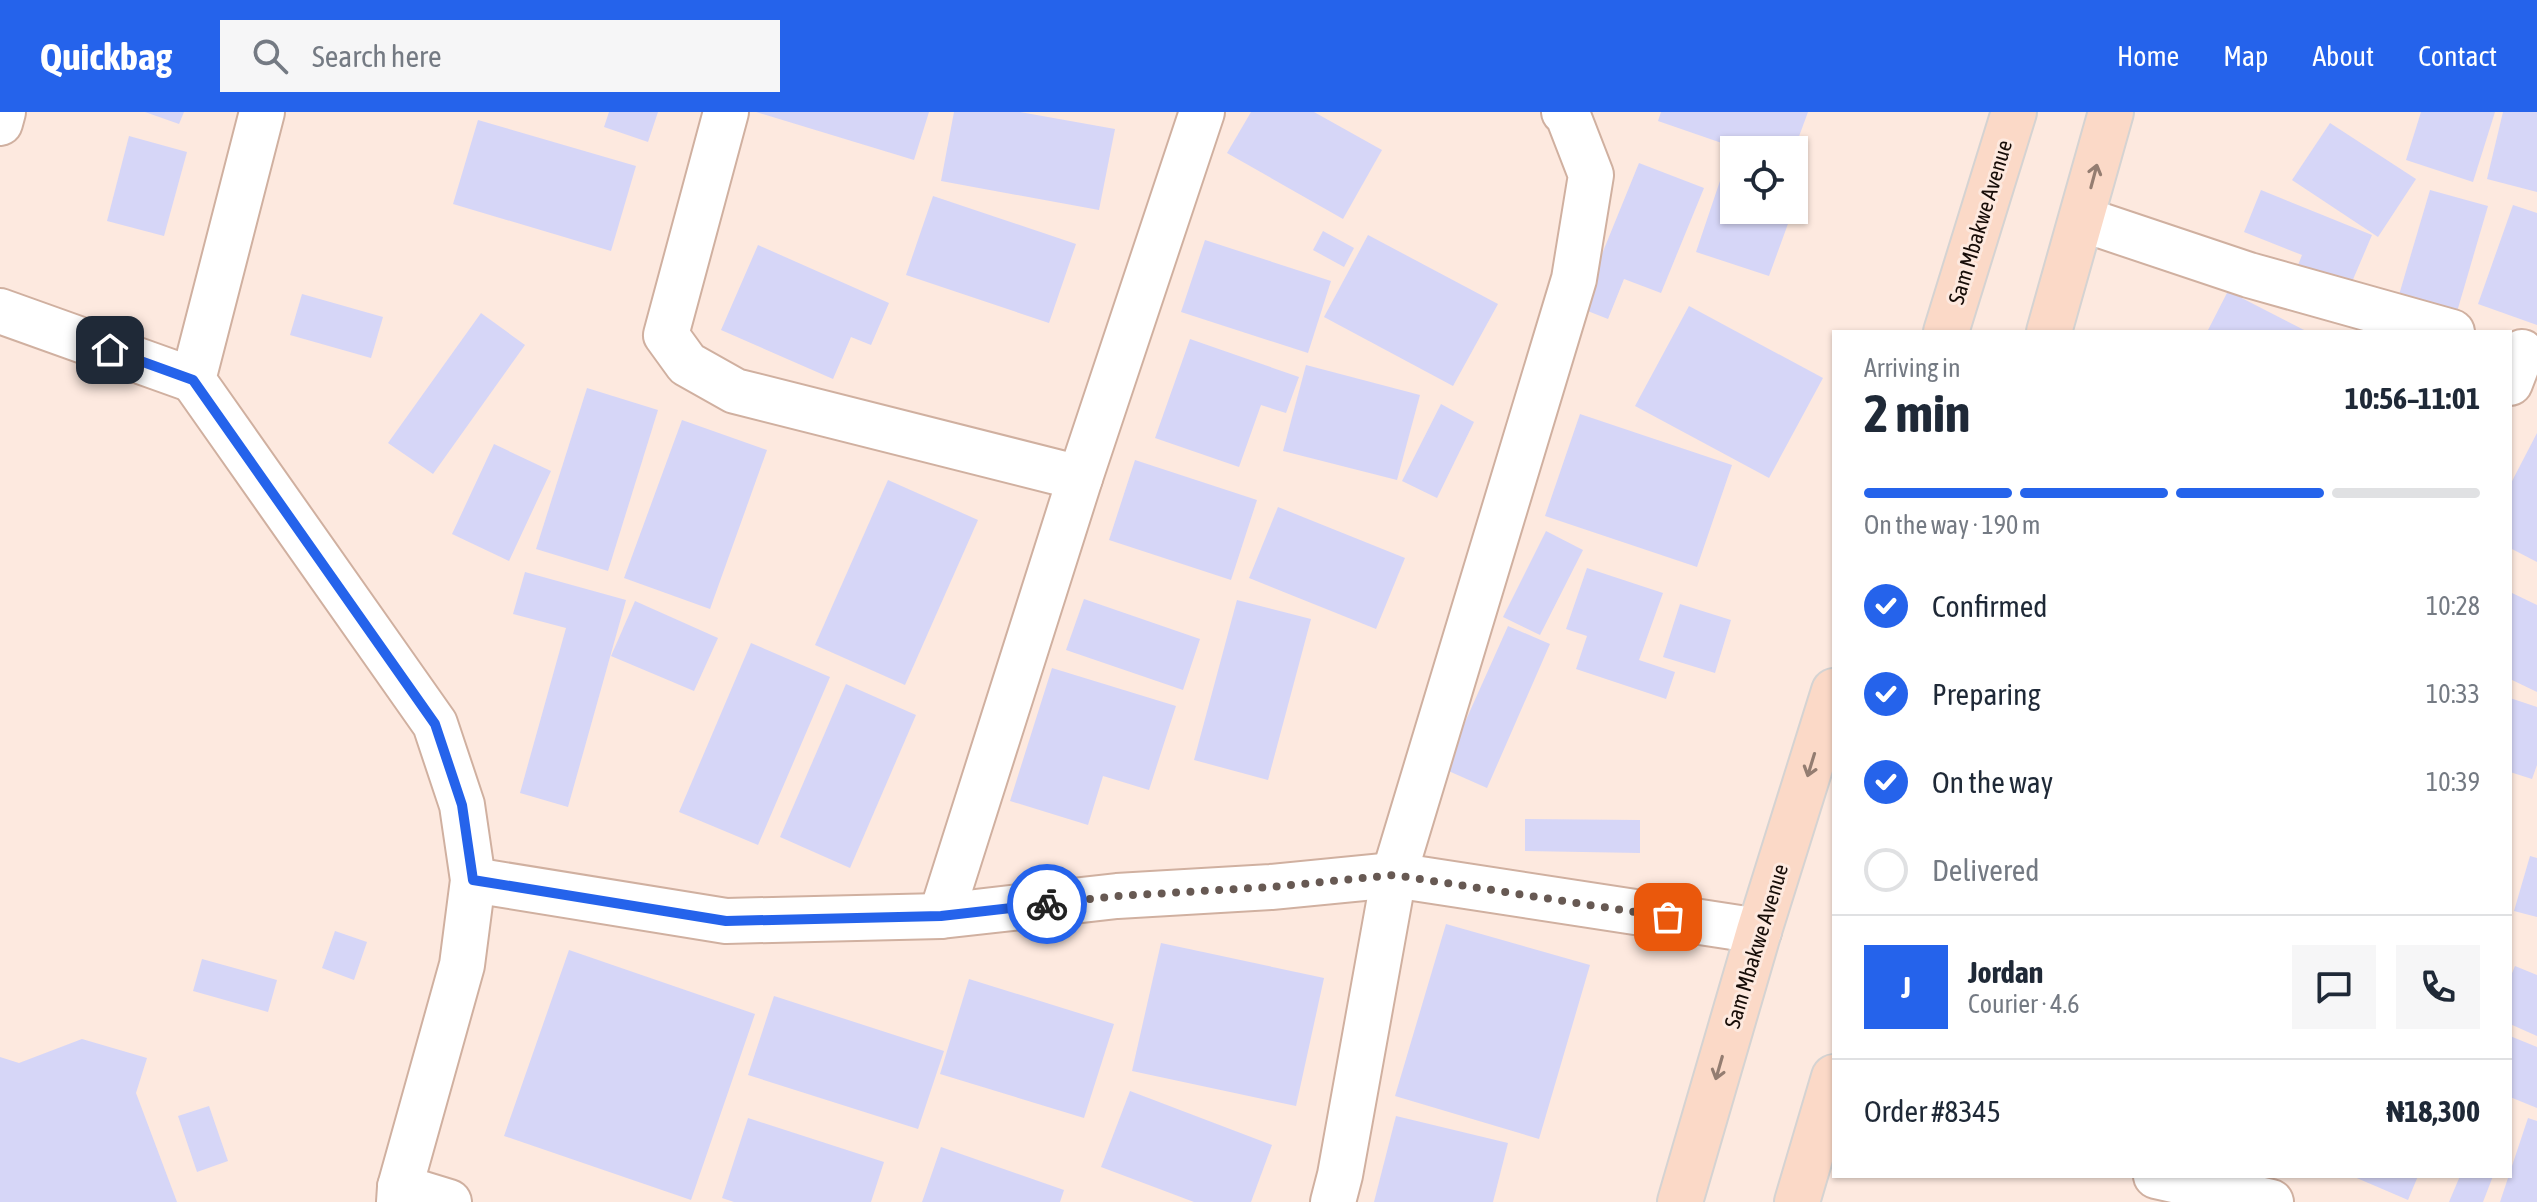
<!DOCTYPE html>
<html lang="en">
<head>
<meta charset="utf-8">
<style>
	:root { --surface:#fff; --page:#f6f6f7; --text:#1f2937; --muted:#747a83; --line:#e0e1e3; --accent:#2563eb }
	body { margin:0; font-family:"Asap Condensed",sans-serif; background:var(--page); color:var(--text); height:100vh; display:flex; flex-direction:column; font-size:30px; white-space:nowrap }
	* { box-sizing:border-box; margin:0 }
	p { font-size:26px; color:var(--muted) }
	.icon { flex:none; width:44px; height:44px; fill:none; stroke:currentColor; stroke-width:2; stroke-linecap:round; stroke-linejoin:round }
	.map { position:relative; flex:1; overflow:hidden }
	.drawer { position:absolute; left:1832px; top:218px; width:680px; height:848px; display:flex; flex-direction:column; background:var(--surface); border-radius:0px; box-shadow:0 2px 6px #0004 }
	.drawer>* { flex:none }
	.tools { position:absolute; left:1720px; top:24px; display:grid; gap:16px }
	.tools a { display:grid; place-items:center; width:88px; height:88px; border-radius:0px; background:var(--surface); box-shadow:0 2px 6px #0004; font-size:40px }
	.pin { position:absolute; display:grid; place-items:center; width:68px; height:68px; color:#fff; margin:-34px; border-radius:16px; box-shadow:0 4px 12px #0006 }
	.courier { position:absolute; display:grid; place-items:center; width:80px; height:80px; margin:-40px; border:6px solid #2563eb; border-radius:50%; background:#fff; color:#222; box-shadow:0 2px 10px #0007 }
	.head em { font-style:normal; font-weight:700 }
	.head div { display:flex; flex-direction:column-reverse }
	.head { display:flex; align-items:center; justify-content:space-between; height:136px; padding:0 32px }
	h1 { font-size:52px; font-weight:700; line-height:60px }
	.bar { display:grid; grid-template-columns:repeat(4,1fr); gap:12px 8px; align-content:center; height:96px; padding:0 32px }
	.bar i { height:10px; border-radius:6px; background:var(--line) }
	.bar .selected { background:var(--accent) }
	.bar p { grid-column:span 4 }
	.line { display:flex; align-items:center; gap:20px; padding:0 32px; border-top:2px solid var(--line) }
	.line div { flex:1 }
	.round { display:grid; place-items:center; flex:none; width:84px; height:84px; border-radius:0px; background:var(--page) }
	ol { padding:0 32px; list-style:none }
	li { display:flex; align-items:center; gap:24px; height:88px }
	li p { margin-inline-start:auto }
	li .icon { padding:8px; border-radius:50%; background:var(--accent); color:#fff; stroke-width:4 }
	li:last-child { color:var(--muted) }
	li i { width:44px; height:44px; border:4px solid var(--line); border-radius:50% }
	header { display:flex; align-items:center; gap:48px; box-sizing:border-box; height:112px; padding:0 40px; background:var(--accent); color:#fff }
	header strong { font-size:38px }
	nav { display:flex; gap:44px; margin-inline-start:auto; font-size:28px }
	.search { width:560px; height:72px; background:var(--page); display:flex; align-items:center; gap:20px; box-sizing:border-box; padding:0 28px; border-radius:0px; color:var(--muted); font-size:30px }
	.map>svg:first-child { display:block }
</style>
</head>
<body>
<header>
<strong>Quickbag</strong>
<div class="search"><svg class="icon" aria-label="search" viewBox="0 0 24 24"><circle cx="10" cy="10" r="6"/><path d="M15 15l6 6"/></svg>Search here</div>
<nav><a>Home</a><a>Map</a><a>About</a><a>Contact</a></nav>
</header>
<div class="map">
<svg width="2537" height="1090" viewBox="0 0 2537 1090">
	<rect width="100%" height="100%" fill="#fde9df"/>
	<!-- building -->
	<g fill="#d6d6f7">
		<polygon points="145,0 184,0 179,12"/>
		<polygon points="609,0 658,0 648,30 604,15"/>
		<polygon points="756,0 929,0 914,48"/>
		<polygon points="954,0 1020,0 1115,17 1099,98 941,69"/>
		<polygon points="1251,0 1314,0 1382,38 1343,107 1227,41"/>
		<polygon points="1661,0 1808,0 1794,38 1742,38 1658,9"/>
		<polygon points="2421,0 2495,0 2473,70 2406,48"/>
		<polygon points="2503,0 2537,0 2537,80 2487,67"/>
		<polygon points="478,8 636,54 611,139 453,92"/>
		<polygon points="2330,11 2416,67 2378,125 2292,68"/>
		<polygon points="129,24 187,40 164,124 107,109"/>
		<polygon points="1639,51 1704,76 1661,181 1624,167 1608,207 1580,196"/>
		<polygon points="1722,63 1734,67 1734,98 1793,98 1769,164 1696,140"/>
		<polygon points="2261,78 2372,123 2346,184 2294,163 2302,143 2244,120"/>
		<polygon points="2430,78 2488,94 2454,210 2396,193"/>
		<polygon points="933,84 1076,132 1049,211 906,163"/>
		<polygon points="2513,93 2537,101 2537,213 2478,192"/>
		<polygon points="1323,119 1354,136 1344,155 1313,138"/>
		<polygon points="1368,123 1498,192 1453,274 1324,205"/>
		<polygon points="1205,128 1331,169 1308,241 1181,200"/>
		<polygon points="758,133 889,191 871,233 851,225 833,267 721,218"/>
		<polygon points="2228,179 2308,220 2207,220"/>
		<polygon points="302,182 383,205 371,246 290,223"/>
		<polygon points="1689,194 1823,266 1769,366 1635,294"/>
		<polygon points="481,201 525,233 433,362 388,331"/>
		<polygon points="1190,227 1299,265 1286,301 1261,293 1239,355 1155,326"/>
		<polygon points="1306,253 1420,283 1397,368 1283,339"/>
		<polygon points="587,276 658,298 608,459 536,437"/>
		<polygon points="1441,292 1474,310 1437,386 1402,369"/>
		<polygon points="1580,302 1732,353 1697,455 1545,404"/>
		<polygon points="682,308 767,338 710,497 624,466"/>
		<polygon points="2537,321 2537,450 2510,436 2510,373"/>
		<polygon points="494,332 551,359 509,449 452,422"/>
		<polygon points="1135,348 1257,388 1231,468 1109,428"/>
		<polygon points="888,368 978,408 905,573 815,533"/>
		<polygon points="1278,395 1405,446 1376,517 1249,466"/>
		<polygon points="1546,419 1583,438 1540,523 1503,505"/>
		<polygon points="1587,456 1663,481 1639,548 1675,560 1666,587 1576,557 1587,524 1566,517"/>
		<polygon points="525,460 626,488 568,695 520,681 566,516 513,502"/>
		<polygon points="2510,480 2537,493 2537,580 2510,567"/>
		<polygon points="1084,487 1200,527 1183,578 1066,538"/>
		<polygon points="1237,488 1311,507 1268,668 1194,648"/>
		<polygon points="635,489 718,526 694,579 611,544"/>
		<polygon points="1680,492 1731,508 1715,561 1663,545"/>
		<polygon points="1508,514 1550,532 1487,676 1444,657"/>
		<polygon points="751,531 830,565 758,733 679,700"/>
		<polygon points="1052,556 1176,594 1149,678 1103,664 1088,713 1010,689"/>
		<polygon points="846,572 916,603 850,756 780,725"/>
		<polygon points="2510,586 2537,595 2537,653 2532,667 2510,660"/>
		<polygon points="1525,707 1640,708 1640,741 1525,739"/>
		<polygon points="2530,744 2537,746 2537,805 2514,799"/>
		<polygon points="1446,812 1590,853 1539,1027 1395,984"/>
		<polygon points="335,819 367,830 354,868 322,856"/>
		<polygon points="1161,831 1324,866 1296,994 1132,959"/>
		<polygon points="569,838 755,902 691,1088 504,1024"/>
		<polygon points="202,847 277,868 268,900 193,879"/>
		<polygon points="2515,854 2537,863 2537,924 2510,912 2510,866"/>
		<polygon points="969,867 1114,912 1084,1006 940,962"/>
		<polygon points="774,884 944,939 918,1017 748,963"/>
		<polygon points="2510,924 2537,935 2537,996 2510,985"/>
		<polygon points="82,927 147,946 136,981 177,1090 0,1090 0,945 19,951"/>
		<polygon points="1130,979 1272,1033 1251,1090 1194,1090 1101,1055"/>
		<polygon points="209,994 228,1049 197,1060 178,1004"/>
		<polygon points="1396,1004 1508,1031 1493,1090 1374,1090"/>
		<polygon points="748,1006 884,1050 871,1090 734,1090 722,1086"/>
		<polygon points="2528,1006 2537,1009 2537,1090 2500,1090"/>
		<polygon points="941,1035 1064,1078 1060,1090 922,1090"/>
		<polygon points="2352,1064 2418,1064 2408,1088"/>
		<polygon points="2460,1064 2493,1064 2483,1090 2449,1090"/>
	</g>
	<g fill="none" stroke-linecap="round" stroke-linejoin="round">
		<!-- minor casing -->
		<g stroke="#d0b0a0" stroke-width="48">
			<g id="minor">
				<polyline points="262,0 193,268 435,612 462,693 473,768 462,853 400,1075 399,1090"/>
				<polyline points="726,0 666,223 687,252 735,279 1080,366"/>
				<polyline points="0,11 3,0"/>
				<polyline points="2082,107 2249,163 2452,220"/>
				<polyline points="0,199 193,268"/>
				<polyline points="2510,271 2522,240"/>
				<polyline points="473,768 726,809 941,804 1117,784 1271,775 1394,763 1759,819"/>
				<polyline points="941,804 1080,366 1202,0"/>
				<polyline points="2156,1064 2271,1090"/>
				<polyline points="400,1075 449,1090"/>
				<polyline points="1333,1090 1340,1063 1394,763 1574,167 1591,63 1567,1 1564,0"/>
			</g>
		</g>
		<!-- major casing -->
		<g stroke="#d5d3d2" stroke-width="48">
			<g id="major">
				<polyline points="1946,220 2014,0"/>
				<polyline points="2049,220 2111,0"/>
				<polyline points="1680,1090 1759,819 1834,579"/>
				<polyline points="1797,1090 1834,965"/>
			</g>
		</g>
		<!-- minor -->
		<use href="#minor" stroke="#fff" stroke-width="44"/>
		<!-- major -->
		<use href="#major" stroke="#fbd9c7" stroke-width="44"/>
	</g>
	<!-- one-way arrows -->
	<defs><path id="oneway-shaft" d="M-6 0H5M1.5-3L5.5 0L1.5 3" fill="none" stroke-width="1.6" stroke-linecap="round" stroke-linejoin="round" transform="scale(2)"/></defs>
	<g stroke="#947d71">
		<use href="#oneway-shaft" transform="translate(2094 64) rotate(-75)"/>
		<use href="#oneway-shaft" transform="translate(1811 653) rotate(107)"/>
		<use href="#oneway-shaft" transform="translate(1719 956) rotate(106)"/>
	</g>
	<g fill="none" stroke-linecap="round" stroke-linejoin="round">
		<!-- done -->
		<polyline stroke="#675953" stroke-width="8" stroke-dasharray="0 14.4" points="1047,792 1117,784 1271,775 1394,763 1668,805"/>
		<!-- route -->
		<polyline stroke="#2563eb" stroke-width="10" points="110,238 193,268 435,612 462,693 473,768 726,809 941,804 1047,792"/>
	</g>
	<g text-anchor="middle" stroke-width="6" stroke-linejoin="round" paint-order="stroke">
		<!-- street labels -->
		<g font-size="22" fill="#160c07" stroke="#fde9df">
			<text transform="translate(1980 110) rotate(-73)" y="8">Sam Mbakwe Avenue</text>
			<text transform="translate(1756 834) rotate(-73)" y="8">Sam Mbakwe Avenue</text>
		</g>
	</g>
</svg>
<div class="tools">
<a><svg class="icon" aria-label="locate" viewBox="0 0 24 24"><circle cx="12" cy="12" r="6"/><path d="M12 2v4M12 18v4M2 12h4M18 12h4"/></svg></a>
</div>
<div class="pin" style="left:1668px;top:805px;background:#ea580c"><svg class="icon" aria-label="bag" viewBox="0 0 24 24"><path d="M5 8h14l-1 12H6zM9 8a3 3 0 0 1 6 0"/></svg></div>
<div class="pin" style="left:110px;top:238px;background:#1f2937"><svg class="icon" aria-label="home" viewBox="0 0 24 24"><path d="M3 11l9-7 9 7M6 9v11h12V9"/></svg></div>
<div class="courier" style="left:1047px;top:792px"><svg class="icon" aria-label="bike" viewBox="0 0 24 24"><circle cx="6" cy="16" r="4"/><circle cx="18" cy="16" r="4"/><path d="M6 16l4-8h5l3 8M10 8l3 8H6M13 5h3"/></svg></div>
<section class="drawer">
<div class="head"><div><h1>2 min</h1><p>Arriving in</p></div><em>10:56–11:01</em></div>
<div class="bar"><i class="selected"></i><i class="selected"></i><i class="selected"></i><i></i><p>On the way · 190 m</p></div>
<ol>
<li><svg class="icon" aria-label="check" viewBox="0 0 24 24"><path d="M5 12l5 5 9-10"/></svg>Confirmed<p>10:28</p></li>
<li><svg class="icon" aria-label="check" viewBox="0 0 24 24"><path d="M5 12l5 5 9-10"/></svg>Preparing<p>10:33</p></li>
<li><svg class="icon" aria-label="check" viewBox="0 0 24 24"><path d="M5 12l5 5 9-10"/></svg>On the way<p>10:39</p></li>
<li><i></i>Delivered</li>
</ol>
<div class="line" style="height:144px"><b class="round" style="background:var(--accent);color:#fff">J</b><div><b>Jordan</b><p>Courier · 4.6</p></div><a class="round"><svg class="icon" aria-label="chat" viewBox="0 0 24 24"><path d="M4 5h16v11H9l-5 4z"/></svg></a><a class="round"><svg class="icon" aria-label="phone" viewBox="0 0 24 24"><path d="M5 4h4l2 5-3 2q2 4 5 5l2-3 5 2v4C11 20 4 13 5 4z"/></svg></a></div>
<div class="line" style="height:104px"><div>Order #8345</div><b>₦18,300</b></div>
</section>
</div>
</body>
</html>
